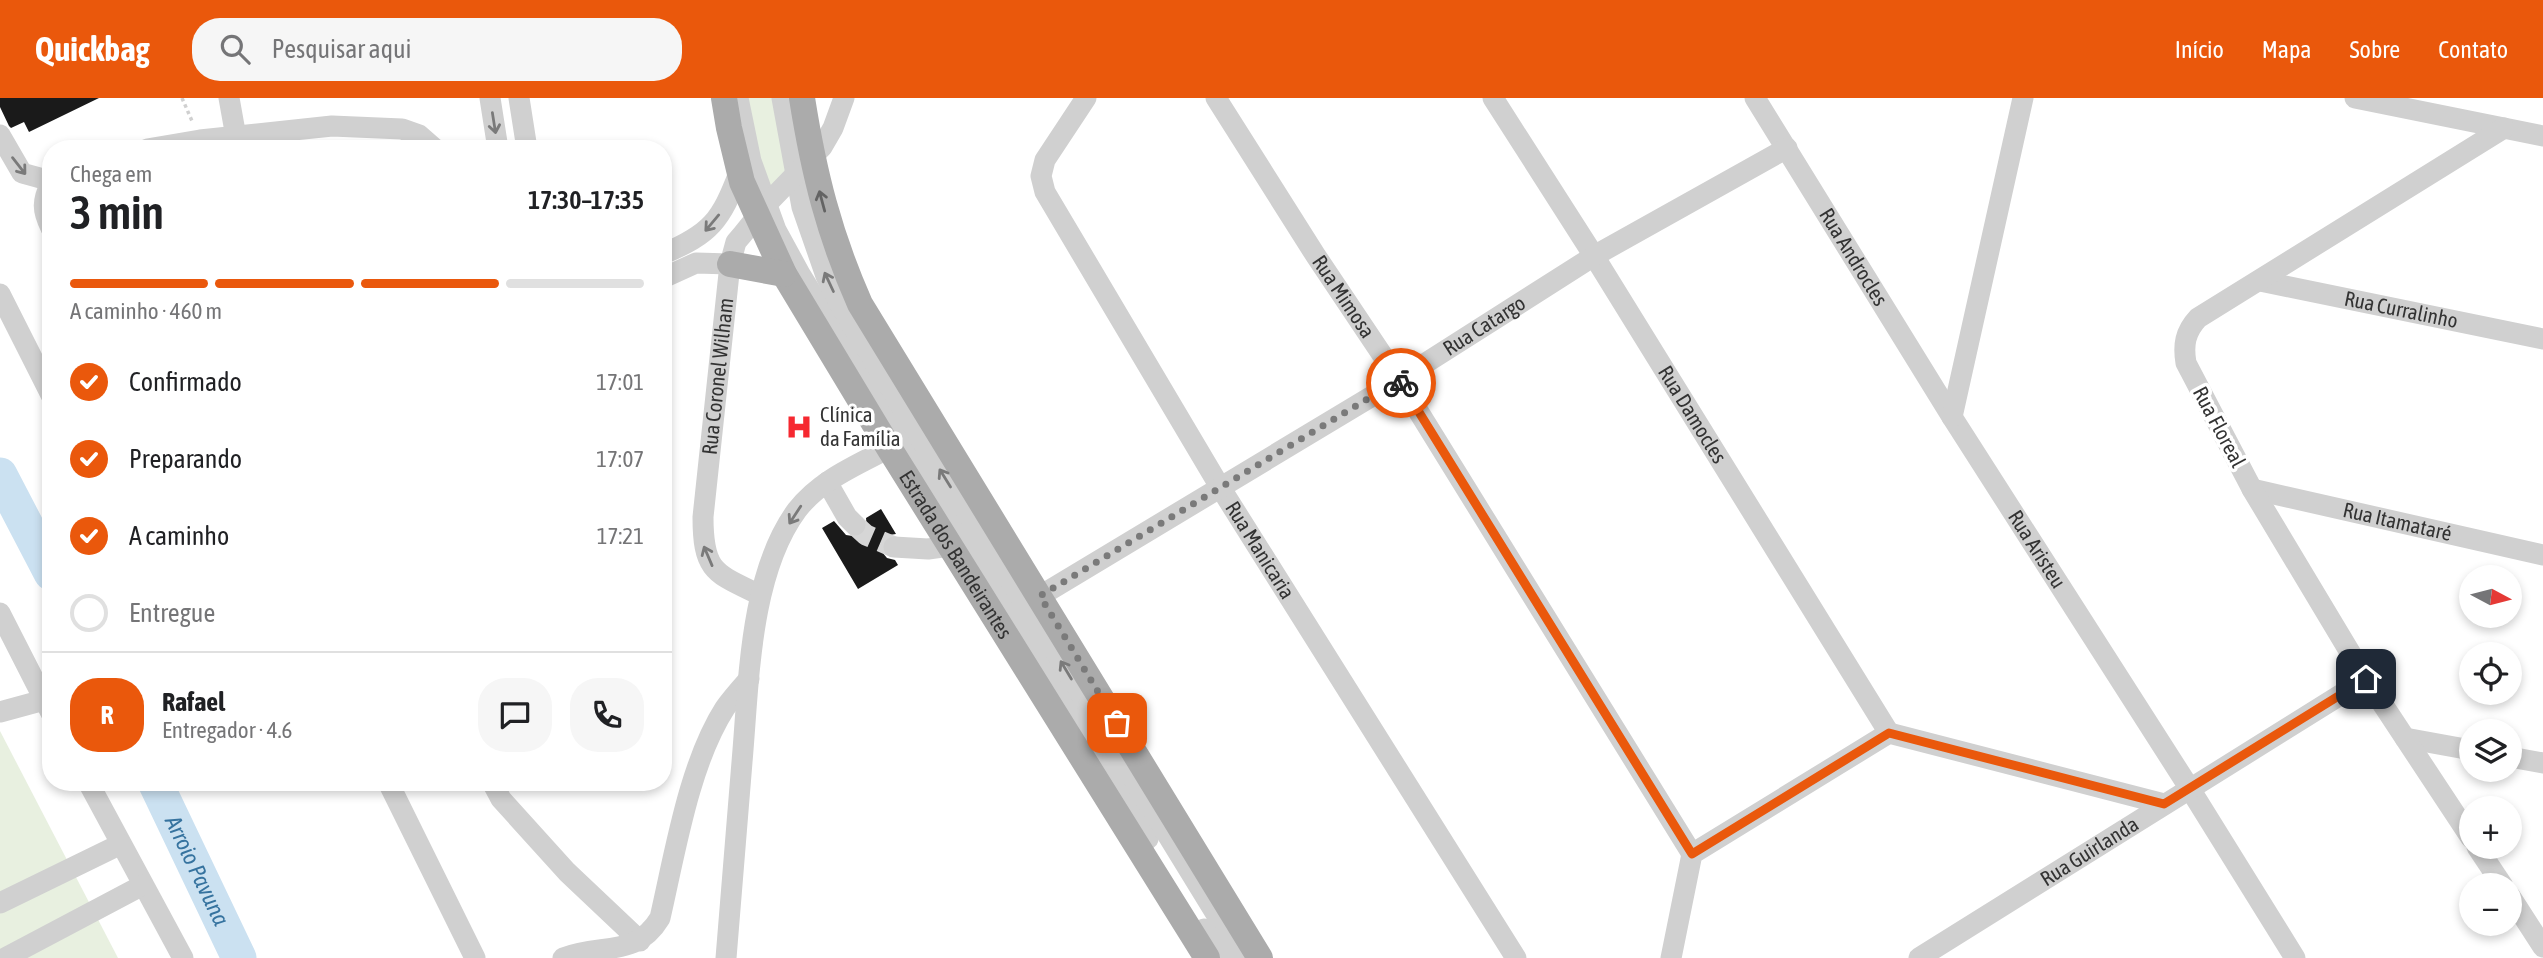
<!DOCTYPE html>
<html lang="pt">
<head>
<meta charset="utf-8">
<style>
	:root { --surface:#fff; --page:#f6f6f6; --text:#202124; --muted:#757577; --line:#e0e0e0; --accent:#ea580c }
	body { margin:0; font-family:"Asap Condensed",sans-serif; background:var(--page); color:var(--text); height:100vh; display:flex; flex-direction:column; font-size:26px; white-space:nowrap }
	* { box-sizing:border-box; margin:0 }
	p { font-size:23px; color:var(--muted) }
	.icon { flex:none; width:38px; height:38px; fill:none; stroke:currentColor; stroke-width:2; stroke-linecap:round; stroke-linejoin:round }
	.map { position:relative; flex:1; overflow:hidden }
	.side { position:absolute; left:42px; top:42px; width:630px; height:651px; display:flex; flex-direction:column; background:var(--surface); border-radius:28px; box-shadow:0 4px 10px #0003 }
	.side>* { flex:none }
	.needle { width:46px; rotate:97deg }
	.tools { position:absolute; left:2459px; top:467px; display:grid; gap:14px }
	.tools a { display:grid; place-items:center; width:63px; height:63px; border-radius:50%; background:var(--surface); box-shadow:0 4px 10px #0003; font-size:35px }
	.pin { position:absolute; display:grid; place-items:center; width:60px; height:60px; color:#fff; margin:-30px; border-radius:14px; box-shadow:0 4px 10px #0006 }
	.courier { position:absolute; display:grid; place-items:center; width:70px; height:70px; margin:-35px; border:5px solid #ea580c; border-radius:50%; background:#fff; color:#222; box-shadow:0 2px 9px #0007 }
	.head em { font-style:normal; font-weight:600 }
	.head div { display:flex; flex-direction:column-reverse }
	.head { display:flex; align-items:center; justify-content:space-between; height:119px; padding:0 28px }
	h1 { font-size:46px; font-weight:600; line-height:52px }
	.bar { display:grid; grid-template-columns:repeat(4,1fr); gap:10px 7px; align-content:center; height:84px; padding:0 28px }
	.bar i { height:9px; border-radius:5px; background:var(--line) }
	.bar .active { background:var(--accent) }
	.bar p { grid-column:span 4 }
	.line { display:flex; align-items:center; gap:18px; padding:0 28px; border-top:2px solid var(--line) }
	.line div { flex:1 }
	.round { display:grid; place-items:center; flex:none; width:74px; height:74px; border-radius:28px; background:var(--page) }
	ol { padding:0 28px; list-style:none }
	li { display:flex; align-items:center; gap:21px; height:77px }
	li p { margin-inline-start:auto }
	li .icon { padding:7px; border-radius:50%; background:var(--accent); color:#fff; stroke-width:4 }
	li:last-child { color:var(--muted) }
	li i { width:38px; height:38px; border:4px solid var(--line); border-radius:50% }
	header { display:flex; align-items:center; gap:42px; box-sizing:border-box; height:98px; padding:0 35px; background:var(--accent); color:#fff }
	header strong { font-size:33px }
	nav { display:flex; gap:38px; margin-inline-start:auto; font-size:24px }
	.search { width:490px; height:63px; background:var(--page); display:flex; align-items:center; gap:18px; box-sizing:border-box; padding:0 24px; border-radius:28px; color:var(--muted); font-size:26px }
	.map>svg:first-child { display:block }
</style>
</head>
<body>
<header>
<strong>Quickbag</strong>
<div class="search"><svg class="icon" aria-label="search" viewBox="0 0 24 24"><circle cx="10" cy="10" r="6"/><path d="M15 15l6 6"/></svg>Pesquisar aqui</div>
<nav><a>Início</a><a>Mapa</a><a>Sobre</a><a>Contato</a></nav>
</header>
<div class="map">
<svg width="2543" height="860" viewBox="0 0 2543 860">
	<rect width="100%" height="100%" fill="#fff"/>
	<!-- green -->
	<g fill="#e8f0e0">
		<polygon points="744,0 774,0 789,80 766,102"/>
		<polygon points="0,633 118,860 0,860"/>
	</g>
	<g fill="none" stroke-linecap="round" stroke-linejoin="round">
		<!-- river -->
		<g stroke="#cbe1f1" stroke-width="35">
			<polyline points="0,377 51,475"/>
			<path id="s1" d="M155,684L239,860"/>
		</g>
	</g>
	<!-- building -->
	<g fill="#1a1a1a">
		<polygon points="0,0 99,0 29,34 24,24 11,30 9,28 0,9"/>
		<polygon points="881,411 896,436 889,437 883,441 882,454 887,460 895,462 898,467 858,491 822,430 834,423 846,437 859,439 867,431 866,420"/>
	</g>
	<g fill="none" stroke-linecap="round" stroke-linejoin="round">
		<!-- minor-tunnel -->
		<polyline stroke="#d6d6d6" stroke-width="21" stroke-dasharray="21 10" stroke-linecap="butt" points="855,427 866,437 894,449"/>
		<!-- path -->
		<polyline stroke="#d0d0d0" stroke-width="3.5" stroke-dasharray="3.5 3.5" stroke-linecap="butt" points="182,0 192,23"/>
		<!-- minor -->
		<g stroke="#d0d0d0" stroke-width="21">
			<polyline points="229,0 236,39"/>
			<polyline points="490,0 498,51"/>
			<polyline points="519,0 527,51"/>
			<polyline points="738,0 751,63 776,132 800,176 1106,669 1148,741"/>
			<polyline points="782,0 802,109 826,178 840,207 932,359 1051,547 1243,860"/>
			<path id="s2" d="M1086,0L1045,62L1041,78L1045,94L1220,389L1516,860"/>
			<path id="s3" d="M1216,0L1316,158L1399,282L1692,756"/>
			<path id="s4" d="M1493,0L1594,158L1889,635"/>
			<path id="s5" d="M1755,0L1952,319L2190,691L2295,860"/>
			<polyline points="2355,0 2543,38"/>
			<polyline points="0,37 22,75 51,83"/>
			<polyline points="147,51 200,42 332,28 402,31 419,37 435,51"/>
			<path d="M51,85C42,103 42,112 51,130"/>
			<path d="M663,156C711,136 721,122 739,75"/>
			<polyline points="663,180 696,165 730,166"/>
			<path id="s6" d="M2260,183L2543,241"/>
			<polyline points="0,196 51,297"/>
			<polyline points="1952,319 2023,0"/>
			<polyline points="827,384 847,419 855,427"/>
			<path id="s7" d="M2252,391L2543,457"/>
			<polyline points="894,449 928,451 950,448"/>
			<path id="s8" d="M760,497C715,475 703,474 703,419L730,166L736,144L742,137L767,106L822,49L833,30L844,0"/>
			<path id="s9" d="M1040,498L1399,282L1594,158L1787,50"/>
			<polyline points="0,515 51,615"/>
			<polyline points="0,614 44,602"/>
			<polyline points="2405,640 2471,652"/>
			<polyline points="2510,659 2543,665"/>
			<polyline points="88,684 183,860"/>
			<polyline points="388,684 475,860"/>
			<polyline points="492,684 501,701 567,774 640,843"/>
			<path d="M2471,740L2366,581L2252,391L2186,265C2183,247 2185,234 2198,220L2504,30"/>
			<polyline points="2477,749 2503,788"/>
			<polyline points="2510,798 2543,849"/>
			<polyline points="0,805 121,746"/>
			<polyline points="1204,831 1222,860"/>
			<polyline points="5,860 143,787"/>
			<path d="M563,860C602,845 636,860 660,820C675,755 689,666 725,610C732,600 741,590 749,581"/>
			<path d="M726,860C731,795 737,729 742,664C749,586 749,477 797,412C820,382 857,367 889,350"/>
			<polyline points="1671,860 1692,756 1889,635 2164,706"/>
			<path id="s10" d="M1919,860L2366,581"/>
		</g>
		<!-- major -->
		<g stroke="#ababab" stroke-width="26">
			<path id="s11" d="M724,0L729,30L742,84L784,176L889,350L1207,860"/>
			<path d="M802,0C814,76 829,136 860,206L1260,860"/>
			<polyline points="730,166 784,176"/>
		</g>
	</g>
	<!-- one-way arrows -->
	<defs><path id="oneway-shaft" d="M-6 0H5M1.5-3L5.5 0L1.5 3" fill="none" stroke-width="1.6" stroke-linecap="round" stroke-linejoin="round" transform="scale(1.75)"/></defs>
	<g stroke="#7a7a7a">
		<use href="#oneway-shaft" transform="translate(494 25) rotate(81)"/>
		<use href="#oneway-shaft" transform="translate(19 68) rotate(52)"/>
		<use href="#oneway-shaft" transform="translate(712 125) rotate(130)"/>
		<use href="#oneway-shaft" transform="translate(829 184) rotate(-115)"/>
		<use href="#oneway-shaft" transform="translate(945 380) rotate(-122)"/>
		<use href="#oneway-shaft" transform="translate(795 417) rotate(123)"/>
		<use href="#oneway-shaft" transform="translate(708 458) rotate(-113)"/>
		<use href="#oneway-shaft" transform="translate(1066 572) rotate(-121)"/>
	</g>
	<use stroke="#636363" href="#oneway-shaft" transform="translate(822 103) rotate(-105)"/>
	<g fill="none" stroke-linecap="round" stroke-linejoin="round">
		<!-- done -->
		<polyline stroke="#7a7a7a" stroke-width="7" stroke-dasharray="0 12.6" points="1117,625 1040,498 1399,282 1401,285"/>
		<!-- route -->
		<polyline stroke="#ea580c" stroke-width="9" points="1401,285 1692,756 1889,635 2164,706 2366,581"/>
	</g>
	<!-- icons -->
	<defs>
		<g id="hospital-bare" transform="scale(2.1)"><path d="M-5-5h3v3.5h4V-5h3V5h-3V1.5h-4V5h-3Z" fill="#f62830" stroke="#fff" stroke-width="2.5" paint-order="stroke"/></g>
	</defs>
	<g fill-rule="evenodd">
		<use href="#hospital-bare" x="799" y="329"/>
	</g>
	<g text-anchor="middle" stroke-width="7" stroke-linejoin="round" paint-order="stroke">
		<!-- street labels -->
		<g font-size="21" fill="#333" stroke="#fff">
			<text dy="7" stroke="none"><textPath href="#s5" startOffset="187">Rua Androcles</textPath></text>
			<text dy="7" stroke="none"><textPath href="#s3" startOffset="236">Rua Mimosa</textPath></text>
			<text dy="7" stroke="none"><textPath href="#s6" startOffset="144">Rua Curralinho</textPath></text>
			<text dy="7" stroke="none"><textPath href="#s9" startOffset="520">Rua Catargo</textPath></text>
			<text dy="7" stroke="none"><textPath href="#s8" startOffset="248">Rua Coronel Wilham</textPath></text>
			<text dy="7" stroke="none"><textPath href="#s4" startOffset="374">Rua Damocles</textPath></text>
			<text transform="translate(2219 329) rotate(62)" y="7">Rua Floreal</text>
			<text dy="7" stroke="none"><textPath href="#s7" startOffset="149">Rua Itamataré</textPath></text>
			<text dy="7" stroke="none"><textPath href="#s2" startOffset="525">Rua Manicaria</textPath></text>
			<text dy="7" stroke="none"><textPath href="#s5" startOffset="532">Rua Aristeu</textPath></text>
			<text dy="7" stroke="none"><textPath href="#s11" startOffset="516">Estrada dos Bandeirantes</textPath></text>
			<text dy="7" stroke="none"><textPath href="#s10" startOffset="201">Rua Guirlanda</textPath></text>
		</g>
		<!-- poi labels -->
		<g font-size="21" fill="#333" stroke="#fff" text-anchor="start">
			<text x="820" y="324">Clínica<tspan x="820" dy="24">da Família</tspan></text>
		</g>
		<!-- water labels -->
		<g font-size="23" font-style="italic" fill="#36739f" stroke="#fff">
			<text dy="8" stroke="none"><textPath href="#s1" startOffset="98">Arroio Pavuna</textPath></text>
		</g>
	</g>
</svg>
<div class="tools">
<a><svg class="needle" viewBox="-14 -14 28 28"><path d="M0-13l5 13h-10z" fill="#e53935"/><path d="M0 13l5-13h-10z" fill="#757577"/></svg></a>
<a><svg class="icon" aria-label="locate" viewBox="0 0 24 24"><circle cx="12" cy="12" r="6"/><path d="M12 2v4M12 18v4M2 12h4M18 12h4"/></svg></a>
<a><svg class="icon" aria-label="layers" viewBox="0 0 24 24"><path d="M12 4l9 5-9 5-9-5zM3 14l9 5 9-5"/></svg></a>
<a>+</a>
<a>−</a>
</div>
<div class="pin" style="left:1117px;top:625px;background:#ea580c"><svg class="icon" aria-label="bag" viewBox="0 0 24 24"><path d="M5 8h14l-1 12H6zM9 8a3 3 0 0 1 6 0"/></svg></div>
<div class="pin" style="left:2366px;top:581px;background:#1f2937"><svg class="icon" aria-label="home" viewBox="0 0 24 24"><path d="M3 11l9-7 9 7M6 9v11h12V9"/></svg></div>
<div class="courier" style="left:1401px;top:285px"><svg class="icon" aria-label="bike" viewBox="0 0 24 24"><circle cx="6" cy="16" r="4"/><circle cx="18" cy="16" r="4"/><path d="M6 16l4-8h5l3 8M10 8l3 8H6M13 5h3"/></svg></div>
<section class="side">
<div class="head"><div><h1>3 min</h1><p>Chega em</p></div><em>17:30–17:35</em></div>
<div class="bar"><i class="active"></i><i class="active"></i><i class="active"></i><i></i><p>A caminho · 460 m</p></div>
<ol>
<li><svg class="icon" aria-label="check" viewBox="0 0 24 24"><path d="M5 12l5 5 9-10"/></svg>Confirmado<p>17:01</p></li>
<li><svg class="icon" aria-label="check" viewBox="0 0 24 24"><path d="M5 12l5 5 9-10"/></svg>Preparando<p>17:07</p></li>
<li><svg class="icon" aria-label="check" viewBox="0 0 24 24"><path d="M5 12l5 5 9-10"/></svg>A caminho<p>17:21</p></li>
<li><i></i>Entregue</li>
</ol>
<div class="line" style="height:126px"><b class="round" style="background:var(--accent);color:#fff">R</b><div><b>Rafael</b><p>Entregador · 4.6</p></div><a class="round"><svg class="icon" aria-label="chat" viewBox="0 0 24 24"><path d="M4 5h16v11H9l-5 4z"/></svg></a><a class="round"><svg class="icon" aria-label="phone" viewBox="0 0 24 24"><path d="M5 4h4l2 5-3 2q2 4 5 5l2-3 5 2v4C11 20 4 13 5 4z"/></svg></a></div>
</section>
</div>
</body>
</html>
